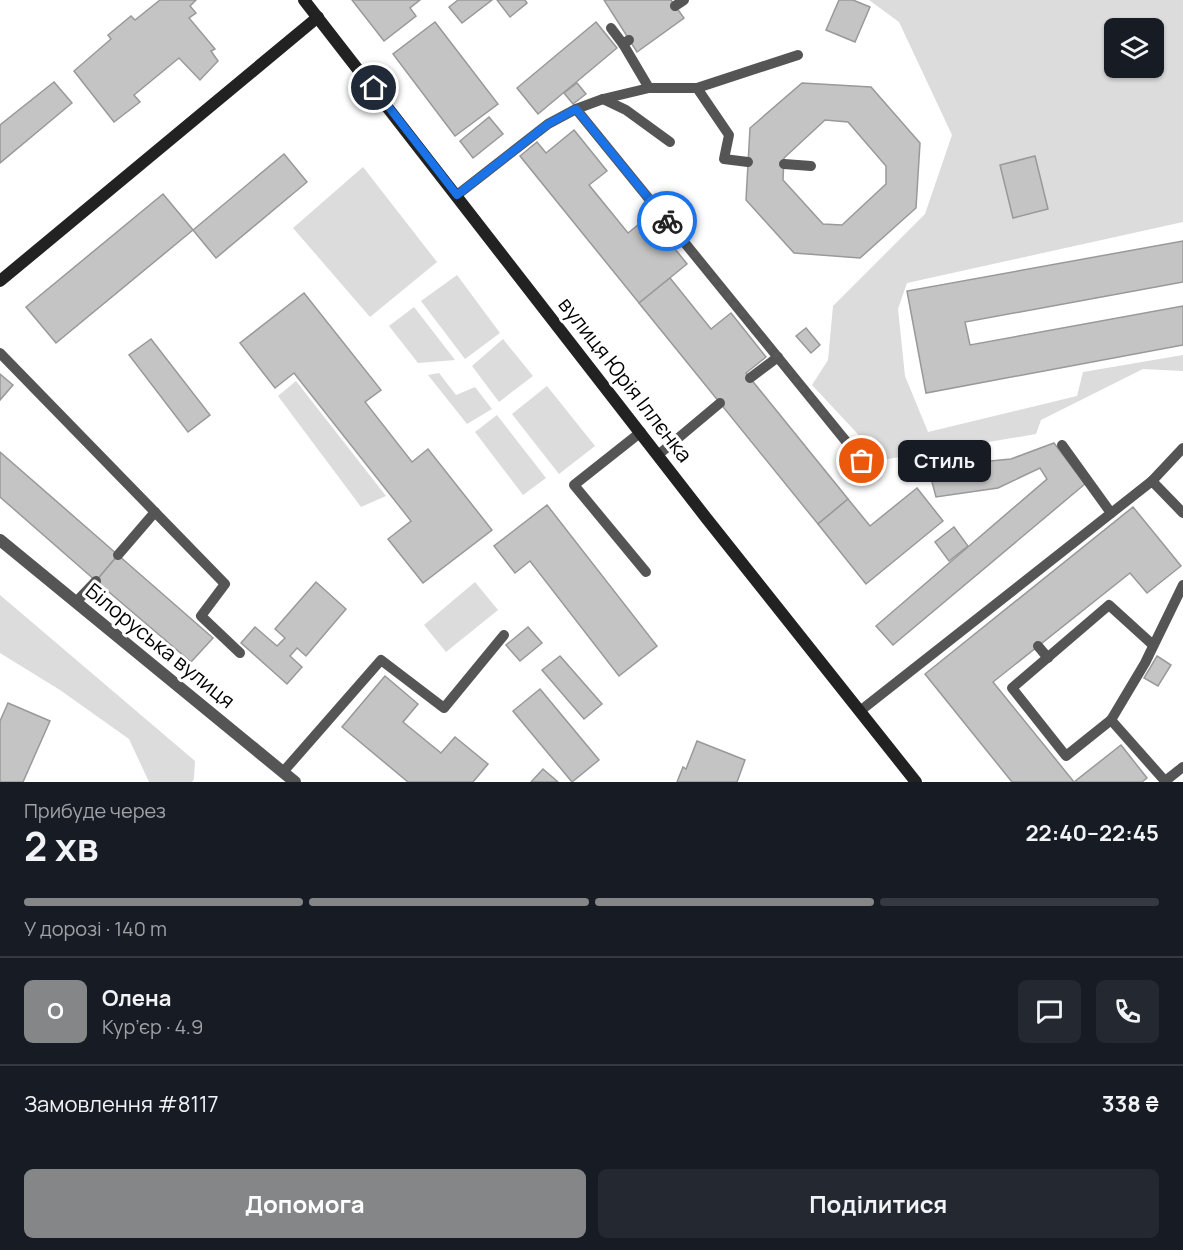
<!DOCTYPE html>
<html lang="uk">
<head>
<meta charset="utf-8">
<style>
	:root { --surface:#171b24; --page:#242831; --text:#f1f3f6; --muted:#9ea1a6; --line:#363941; --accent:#858687 }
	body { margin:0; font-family:Manrope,sans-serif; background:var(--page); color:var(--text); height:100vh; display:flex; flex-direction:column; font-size:22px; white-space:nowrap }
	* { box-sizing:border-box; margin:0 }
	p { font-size:20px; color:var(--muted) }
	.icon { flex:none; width:33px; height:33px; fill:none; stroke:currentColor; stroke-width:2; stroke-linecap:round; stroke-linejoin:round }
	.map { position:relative; height:782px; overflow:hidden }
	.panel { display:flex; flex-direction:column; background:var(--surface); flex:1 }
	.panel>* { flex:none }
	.tools { position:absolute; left:1104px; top:18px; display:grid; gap:12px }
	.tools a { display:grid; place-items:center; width:60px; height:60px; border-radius:9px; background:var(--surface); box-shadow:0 2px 4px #0004; font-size:30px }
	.pin { position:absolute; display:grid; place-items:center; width:51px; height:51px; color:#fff; margin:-26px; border:3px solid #fff; border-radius:50%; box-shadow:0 2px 6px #0007 }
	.courier { position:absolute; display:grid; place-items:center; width:60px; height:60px; margin:-30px; border:4px solid #1a73e8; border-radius:50%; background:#fff; color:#222; box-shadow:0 2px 8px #0007 }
	.bubble { position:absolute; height:42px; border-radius:9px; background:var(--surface); box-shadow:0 2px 4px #0004; font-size:20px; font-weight:700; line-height:42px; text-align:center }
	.head em { font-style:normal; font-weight:700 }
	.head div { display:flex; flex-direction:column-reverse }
	.head { display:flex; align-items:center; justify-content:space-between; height:102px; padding:0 24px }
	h1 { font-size:39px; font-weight:700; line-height:45px }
	.bar { display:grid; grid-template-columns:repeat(4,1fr); gap:9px 6px; align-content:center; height:72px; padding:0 24px }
	.bar i { height:8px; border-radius:4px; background:var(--line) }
	.bar .on { background:var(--accent) }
	.bar p { grid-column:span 4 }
	.line { display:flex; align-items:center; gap:15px; padding:0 24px; border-top:2px solid var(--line) }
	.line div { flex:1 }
	.round { display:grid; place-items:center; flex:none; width:63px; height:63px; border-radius:9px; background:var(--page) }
	.cta { display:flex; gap:12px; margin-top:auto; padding:12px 24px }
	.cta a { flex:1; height:69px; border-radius:9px; background:var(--accent); color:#fff; font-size:24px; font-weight:700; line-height:69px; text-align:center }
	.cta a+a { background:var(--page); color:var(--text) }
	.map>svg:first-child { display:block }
</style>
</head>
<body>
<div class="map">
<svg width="1183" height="782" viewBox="0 0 1183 782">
	<rect width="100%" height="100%" fill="#fff"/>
	<!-- green -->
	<g fill="#dcdcdc" fill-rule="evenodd">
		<path d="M869,0H1183V222L907,283L898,309L905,376L928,432L1077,396L1083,372L1183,355V371L1143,369L1041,420L1036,434L882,460L812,385L828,360L833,306L925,214L952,135L899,22ZM1114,28H1154V68H1114Z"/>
		<polygon points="363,167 437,262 370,317 293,228"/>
		<polygon points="457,275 500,333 465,359 421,301"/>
		<polygon points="414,307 455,360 418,363 389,326"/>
		<polygon points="503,339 533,376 499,402 472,366"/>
		<polygon points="439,373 456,395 475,387 492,409 467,424 428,375"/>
		<polygon points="296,381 386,496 361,507 278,396"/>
		<polygon points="547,386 595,446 559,474 512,414"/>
		<polygon points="497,415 546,478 523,495 475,432"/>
		<polygon points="475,582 498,610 446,652 424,625"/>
		<polygon points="0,595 195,761 194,779 192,782 149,782 129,739 60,690 0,653"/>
	</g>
	<!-- building -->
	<g fill="#c4c4c4" stroke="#999" stroke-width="1.5" fill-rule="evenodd">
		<polygon points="160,0 196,0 190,6 196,13 189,18 215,49 211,51 218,61 200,80 179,58 134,95 140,102 114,122 74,71 111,39 108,35 131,16 135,20"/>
		<polygon points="352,0 420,0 410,8 416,16 384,41"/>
		<polygon points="458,0 492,0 462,23 449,7"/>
		<polygon points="497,0 525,0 527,3 510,17"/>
		<polygon points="604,0 671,0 684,18 637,52"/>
		<polygon points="839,0 853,0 870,7 855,42 826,30"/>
		<polygon points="435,22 498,104 455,136 393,54"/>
		<polygon points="596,22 617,48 538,114 517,88"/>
		<polygon points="54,82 72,103 0,163 0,125"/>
		<polygon points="577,83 586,94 573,104 564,93"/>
		<path d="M802,83L871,87L920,143L916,208L860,258L794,253L746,200L750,128ZM825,120L848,122L886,166V184L842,225L823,224L783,180L784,158Z"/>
		<polygon points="489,117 503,134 473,158 460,141"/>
		<polygon points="574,130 607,171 589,185 628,233 649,216 687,264 639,303 520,156 537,142 546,153"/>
		<polygon points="284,154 307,182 216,258 193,230"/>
		<polygon points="1035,156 1048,209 1013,218 1000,165"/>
		<polygon points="163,194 193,230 56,343 26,307"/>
		<polygon points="1183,241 1183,282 965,322 970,345 1183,306 1183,345 926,393 907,291"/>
		<polygon points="670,278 711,329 731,313 766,357 746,373 848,499 818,524 639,303"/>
		<polygon points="304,293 381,390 365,402 412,462 428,449 492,530 423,583 388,539 411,521 294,373 275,388 240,343"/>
		<polygon points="806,328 820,345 811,353 796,336"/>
		<polygon points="151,339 210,415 188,432 129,355"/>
		<polygon points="0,374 13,385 0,400"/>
		<polygon points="1054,443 1085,484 893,645 876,626 1047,479 1040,468 998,488 936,497 928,467 1011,459"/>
		<polygon points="0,452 118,555 96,581 0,497"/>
		<polygon points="917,488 943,521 866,584 818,524 848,499 870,526"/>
		<polygon points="547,505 657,646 619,676 530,561 515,573 494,546"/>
		<polygon points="1133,507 1181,566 1147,593 1130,573 993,682 1074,782 1012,782 925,674"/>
		<polygon points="954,527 968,546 949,561 935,542"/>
		<polygon points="118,555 213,638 191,662 96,581"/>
		<polygon points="316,582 346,609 306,656 297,648 290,656 302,667 287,684 241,643 255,627 277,646 285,638 275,629"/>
		<polygon points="528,627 542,643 520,661 506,645"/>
		<polygon points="560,656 602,704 584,719 542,670"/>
		<polygon points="1157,656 1171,665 1158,686 1144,678"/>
		<polygon points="385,676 418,704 403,722 441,753 455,737 488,764 473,782 408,782 342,727"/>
		<polygon points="540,689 599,760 572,782 513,711"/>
		<polygon points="8,703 50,721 23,782 0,782 0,721"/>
		<polygon points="697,741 745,760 737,782 677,782 683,767 686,769"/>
		<polygon points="1121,745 1147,778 1142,782 1074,782"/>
		<polygon points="543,769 558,782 531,782"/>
	</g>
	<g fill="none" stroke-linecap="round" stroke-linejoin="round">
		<!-- lane -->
		<g stroke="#555" stroke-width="10">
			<polyline points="675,6 684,0"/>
			<polyline points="611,28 623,44"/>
			<polyline points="629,40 623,44 649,88"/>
			<polyline points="697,88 729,135 724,159 748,162"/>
			<polyline points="603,99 626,110 670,142"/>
			<polyline points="576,109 862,461"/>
			<polyline points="784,164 811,166"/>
			<polyline points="457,195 548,124 576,109 603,99 649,88 697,88 798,55"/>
			<polyline points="0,353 225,584 201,616 240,653"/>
			<polyline points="750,378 778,357"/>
			<polyline points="641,432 574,485 646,572"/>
			<polyline points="1062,445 1111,513"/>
			<polyline points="658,455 720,403"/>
			<polyline points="1152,481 1183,448"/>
			<polyline points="118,555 155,512"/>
			<polyline points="76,602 96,581"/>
			<polyline points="1153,645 1109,605 1012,688 1066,756 1111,720 1165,781"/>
			<polyline points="1038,646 1048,658"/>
			<polyline points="860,711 1152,481 1183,513"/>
			<polyline points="1111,720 1145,663 1183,585"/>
			<polyline points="283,772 381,660 444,708 504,635"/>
			<polyline points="1164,782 1183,767"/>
		</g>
		<!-- street -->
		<polyline stroke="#555" stroke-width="12" points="0,540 295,782"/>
		<!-- secondary -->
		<g stroke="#222" stroke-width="12">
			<polyline points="304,0 707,519 916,782"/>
			<polyline points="0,281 318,17"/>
		</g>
	</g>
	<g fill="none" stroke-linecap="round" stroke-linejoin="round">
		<!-- done -->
		<polyline stroke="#595959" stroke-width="6" stroke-dasharray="0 10.8" points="667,221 862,461"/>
		<!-- route -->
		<polyline stroke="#1a73e8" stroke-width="8" points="374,88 457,195 548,124 576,109 667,221"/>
	</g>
	<g text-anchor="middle" stroke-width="6" stroke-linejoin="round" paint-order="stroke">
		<!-- street labels -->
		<g font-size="21" fill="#000" stroke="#fff">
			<text transform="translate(625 380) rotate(52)" y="7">вулиця Юрія Іллєнка</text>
			<text transform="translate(160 646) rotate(39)" y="7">Білоруська вулиця</text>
		</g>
	</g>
</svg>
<div class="tools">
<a><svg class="icon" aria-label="layers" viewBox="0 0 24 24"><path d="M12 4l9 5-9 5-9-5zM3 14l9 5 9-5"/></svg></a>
</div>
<div class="pin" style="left:862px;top:461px;background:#ea580c"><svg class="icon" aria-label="bag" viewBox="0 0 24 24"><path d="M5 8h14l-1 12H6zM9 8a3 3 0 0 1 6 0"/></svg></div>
<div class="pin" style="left:374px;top:88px;background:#1f2937"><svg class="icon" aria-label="home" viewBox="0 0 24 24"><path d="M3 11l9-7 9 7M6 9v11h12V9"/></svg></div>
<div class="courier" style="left:667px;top:221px"><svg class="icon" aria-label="bike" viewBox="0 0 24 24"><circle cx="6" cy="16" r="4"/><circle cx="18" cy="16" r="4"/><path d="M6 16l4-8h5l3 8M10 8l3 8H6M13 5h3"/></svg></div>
<div class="bubble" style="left:898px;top:440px;width:93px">Стиль</div>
</div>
<section class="panel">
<div class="head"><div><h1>2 хв</h1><p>Прибуде через</p></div><em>22:40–22:45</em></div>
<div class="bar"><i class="on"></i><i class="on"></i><i class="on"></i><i></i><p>У дорозі · 140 m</p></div>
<div class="line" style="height:108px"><b class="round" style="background:var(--accent);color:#fff">О</b><div><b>Олена</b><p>Кур’єр · 4.9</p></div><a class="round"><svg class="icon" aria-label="chat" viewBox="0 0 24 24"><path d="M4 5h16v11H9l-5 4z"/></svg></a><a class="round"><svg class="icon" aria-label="phone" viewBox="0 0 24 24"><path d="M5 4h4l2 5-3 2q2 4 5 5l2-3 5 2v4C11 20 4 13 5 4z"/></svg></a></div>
<div class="line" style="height:78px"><div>Замовлення #8117</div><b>338 ₴</b></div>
<div class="cta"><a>Допомога</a><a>Поділитися</a></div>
</section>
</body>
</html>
